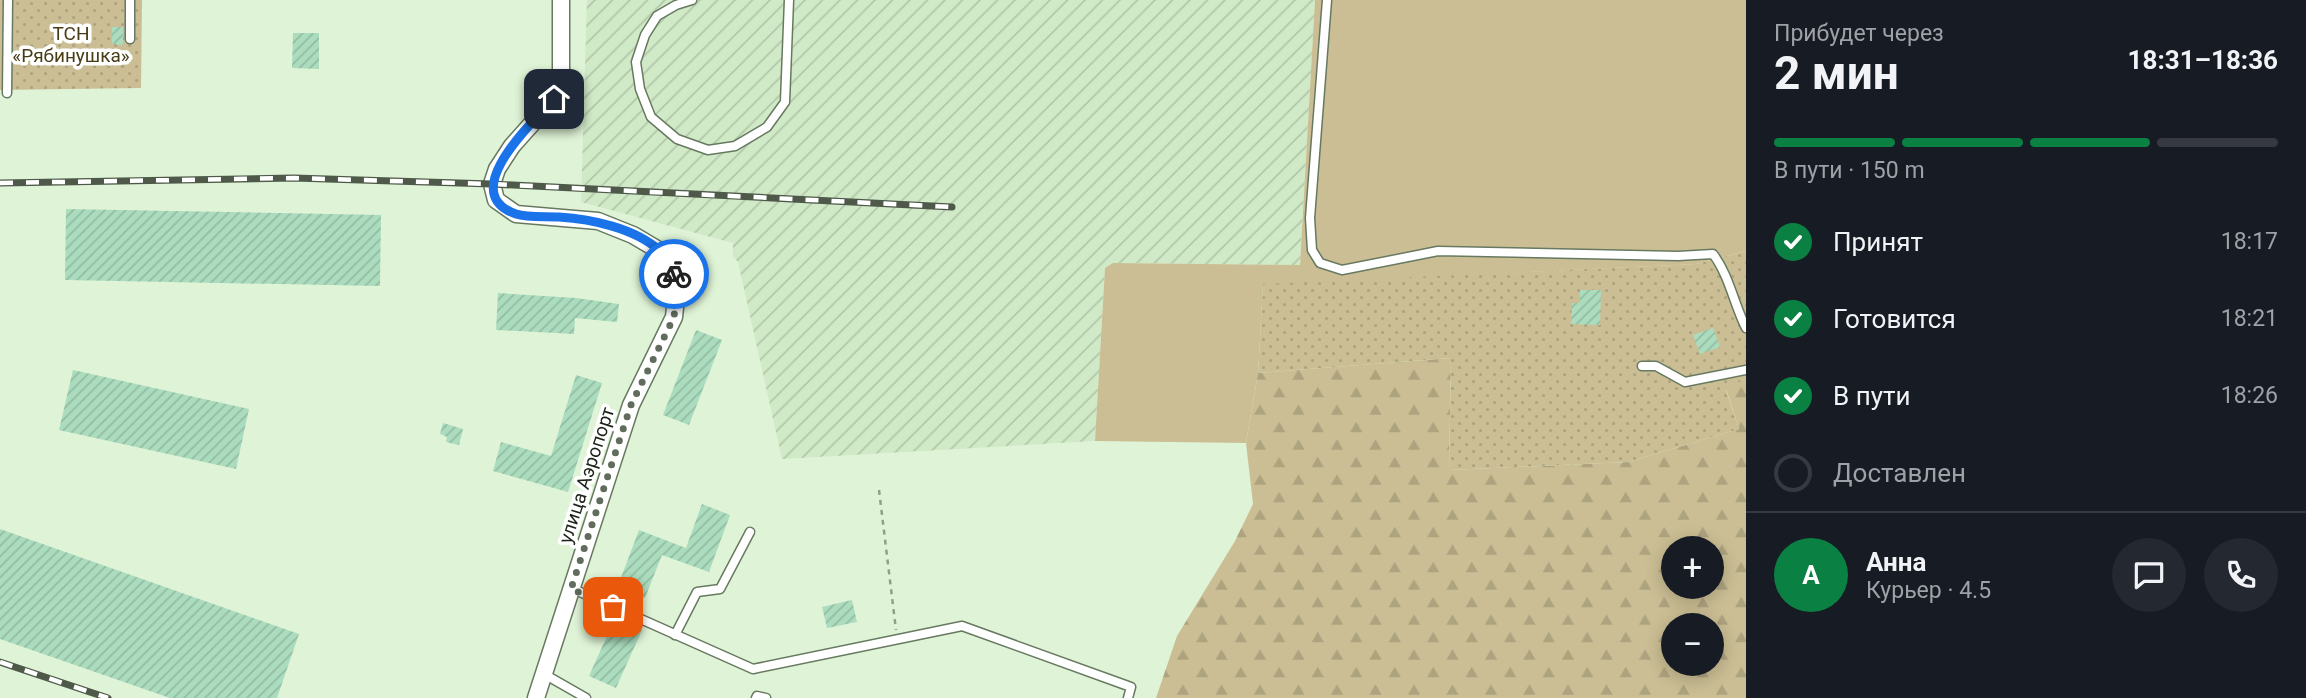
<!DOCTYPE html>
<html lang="ru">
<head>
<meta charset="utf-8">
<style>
	:root { --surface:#171b24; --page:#242831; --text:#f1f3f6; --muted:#9ea1a6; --line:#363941; --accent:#0b8043 }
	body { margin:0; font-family:Roboto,sans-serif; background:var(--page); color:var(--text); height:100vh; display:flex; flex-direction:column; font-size:26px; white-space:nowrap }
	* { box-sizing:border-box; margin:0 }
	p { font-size:23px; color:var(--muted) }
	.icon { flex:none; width:38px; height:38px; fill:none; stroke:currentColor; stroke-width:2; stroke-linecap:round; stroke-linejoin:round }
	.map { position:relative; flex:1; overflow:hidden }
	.panel { display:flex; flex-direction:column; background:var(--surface); width:560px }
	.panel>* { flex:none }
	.buttons { position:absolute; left:1661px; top:536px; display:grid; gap:14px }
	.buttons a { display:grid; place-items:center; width:63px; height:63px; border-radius:50%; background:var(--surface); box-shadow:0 4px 18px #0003; font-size:35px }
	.pin { position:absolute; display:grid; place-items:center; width:60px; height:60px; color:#fff; margin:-30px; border-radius:14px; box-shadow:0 4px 10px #0006 }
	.courier { position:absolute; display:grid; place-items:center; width:70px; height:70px; margin:-35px; border:5px solid #1a73e8; border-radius:50%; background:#fff; color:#222; box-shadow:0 2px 9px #0007 }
	.head em { font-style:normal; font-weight:700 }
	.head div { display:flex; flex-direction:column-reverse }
	.head { display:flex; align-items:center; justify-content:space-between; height:119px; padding:0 28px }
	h1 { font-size:46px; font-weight:700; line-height:52px }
	.bar { display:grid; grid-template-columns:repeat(4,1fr); gap:10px 7px; align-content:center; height:84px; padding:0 28px }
	.bar i { height:9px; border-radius:5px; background:var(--line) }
	.bar .active { background:var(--accent) }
	.bar p { grid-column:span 4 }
	.line { display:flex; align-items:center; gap:18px; padding:0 28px; border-top:2px solid var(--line) }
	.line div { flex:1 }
	.round { display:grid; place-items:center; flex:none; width:74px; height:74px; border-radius:37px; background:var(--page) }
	ol { padding:0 28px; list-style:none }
	li { display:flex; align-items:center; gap:21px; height:77px }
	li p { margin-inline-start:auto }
	li .icon { padding:7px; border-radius:50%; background:var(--accent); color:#fff; stroke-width:4 }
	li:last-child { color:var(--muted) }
	li i { width:38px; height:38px; border:4px solid var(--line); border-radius:50% }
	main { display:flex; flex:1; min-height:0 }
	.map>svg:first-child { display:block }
</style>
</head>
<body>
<main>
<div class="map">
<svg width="1746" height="698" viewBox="0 0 1746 698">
	<defs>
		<pattern id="industrial-furrows" width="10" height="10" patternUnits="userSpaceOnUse" patternTransform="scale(1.75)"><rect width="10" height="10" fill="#d0e9c6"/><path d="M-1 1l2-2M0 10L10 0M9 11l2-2" fill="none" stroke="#b2c8aa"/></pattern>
		<pattern id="forest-firs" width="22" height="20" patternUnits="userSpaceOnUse" patternTransform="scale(1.75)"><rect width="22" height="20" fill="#cbbe94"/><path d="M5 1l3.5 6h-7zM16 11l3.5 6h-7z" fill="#aea37f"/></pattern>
		<pattern id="garden-dots" width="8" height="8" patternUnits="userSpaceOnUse" patternTransform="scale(1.75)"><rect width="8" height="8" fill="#cbbe94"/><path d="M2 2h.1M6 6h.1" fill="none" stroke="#aea37f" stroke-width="1.8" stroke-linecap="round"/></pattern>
		<pattern id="building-hatch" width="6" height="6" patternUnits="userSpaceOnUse" patternTransform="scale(1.75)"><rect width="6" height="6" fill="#abdcbe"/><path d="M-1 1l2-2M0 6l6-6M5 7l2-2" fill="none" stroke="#93bca3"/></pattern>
	</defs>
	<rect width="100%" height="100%" fill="#dff4d7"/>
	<!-- industrial -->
	<polygon fill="url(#industrial-furrows)" points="587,0 1315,0 1300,265 1114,263 1105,268 1095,441 782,459 738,262 733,256 733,243 581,202"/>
	<!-- grass -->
	<polygon fill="#cbbe94" points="1315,0 1746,0 1746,251 1696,264 1263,285 1258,373 1246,443 1095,441 1105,268 1113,263 1300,265"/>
	<!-- forest -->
	<path fill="url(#forest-firs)" fill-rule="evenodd" d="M1451,358L1449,470L1628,462L1739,429L1726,389L1746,378V698H1156L1177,636L1235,541L1253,504L1246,443L1258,373ZM1673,548H1712V586H1673ZM1673,625H1712V663H1673Z"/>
	<!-- garden -->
	<g fill="url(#garden-dots)">
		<polygon points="0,0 142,0 141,88 0,90"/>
		<polygon points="1746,251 1746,378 1726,390 1739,429 1628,462 1449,470 1451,358 1258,373 1263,284 1696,264"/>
	</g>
	<!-- building -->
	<g fill="url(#building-hatch)">
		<polygon points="112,27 123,27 123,45 112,44"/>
		<polygon points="293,33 319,33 319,69 292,68"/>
		<polygon points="66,209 381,215 380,286 65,280"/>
		<polygon points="1580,290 1601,290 1600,325 1571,324 1572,303 1580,303"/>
		<polygon points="498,293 576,298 619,304 617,322 575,318 574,334 496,330"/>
		<polygon points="1713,328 1720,347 1700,354 1693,335"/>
		<polygon points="696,330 722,340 689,425 663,415"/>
		<polygon points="73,370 249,409 236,469 59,430"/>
		<polygon points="576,375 602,383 568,492 493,471 501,442 551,456"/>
		<polygon points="443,423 463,429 459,445 446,442 447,437 440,434"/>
		<polygon points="702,504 730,515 709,572 662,555 645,598 617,588 639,530 686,548"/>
		<polygon points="0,529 299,634 277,698 170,698 0,639"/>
		<polygon points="852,600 857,622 827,628 822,607"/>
		<polygon points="615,618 642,630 616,688 589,676"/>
	</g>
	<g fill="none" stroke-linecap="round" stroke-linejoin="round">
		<!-- service casing -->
		<g stroke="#677960" stroke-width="11">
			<g id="service">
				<polyline points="692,0 676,5 657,16 645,35 636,62 640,89 651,117 677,139 708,150 735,146 767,127 785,102 789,0"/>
				<path d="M1327,0L1310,218L1312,250L1320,263L1342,270L1438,251L1678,256L1713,254C1729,275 1734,304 1746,328"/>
				<polyline points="130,39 130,0"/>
				<polyline points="7,93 8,0"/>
				<polyline points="1642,366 1656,366 1685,382 1746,370"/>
				<polyline points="571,588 753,669 962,626 1131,687 1128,698"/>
				<polyline points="675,635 697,592 720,589 750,532"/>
				<polyline points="544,674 586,698"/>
				<polyline points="756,698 757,696 766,698"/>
			</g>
		</g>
		<!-- minor casing -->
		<g stroke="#677960" stroke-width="19">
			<polyline id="minor" points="536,698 631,405 674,317 677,289 673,273 660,251 633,235 598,221 516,214 496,200 492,184 497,169 512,146 554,99 561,75 561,0"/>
		</g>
		<!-- path -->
		<polyline stroke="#909f8a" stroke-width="2.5" stroke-dasharray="5 5" stroke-linecap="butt" points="879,490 896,630"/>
		<!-- service -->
		<use href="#service" stroke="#fff" stroke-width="8"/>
		<!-- minor -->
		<use href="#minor" stroke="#fff" stroke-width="16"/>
		<!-- rail casing -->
		<g stroke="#4e594a" stroke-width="7">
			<g id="rail">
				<polyline points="0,183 294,178 492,184 952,207"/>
				<polyline points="0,662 108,698"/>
			</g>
		</g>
		<!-- rail -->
		<use href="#rail" stroke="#fff" stroke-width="4.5" stroke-dasharray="13" stroke-linecap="butt"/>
	</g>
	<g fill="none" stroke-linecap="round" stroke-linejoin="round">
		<!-- done -->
		<polyline stroke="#606c5c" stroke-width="7" stroke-dasharray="0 12.6" points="613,607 571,589 631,405 674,317 677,289 674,274"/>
		<!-- route -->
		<path stroke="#1a73e8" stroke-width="9" d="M554,99C534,121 455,193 516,214C528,218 546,216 559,217C591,219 635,228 660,251C665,257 670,267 674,274"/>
	</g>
	<g text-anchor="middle" stroke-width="7" stroke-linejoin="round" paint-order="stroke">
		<!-- park labels -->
		<g font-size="19" fill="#473c16" stroke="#fff">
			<text x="71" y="40">ТСН<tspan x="71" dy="22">«Рябинушка»</tspan></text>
		</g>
		<!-- street labels -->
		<g font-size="19" fill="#1c2319" stroke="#fff">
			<text transform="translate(586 475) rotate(-72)" y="7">улица Аэропорт</text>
		</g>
	</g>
</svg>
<div class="buttons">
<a>+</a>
<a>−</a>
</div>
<div class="pin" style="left:613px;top:607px;background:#ea580c"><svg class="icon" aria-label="bag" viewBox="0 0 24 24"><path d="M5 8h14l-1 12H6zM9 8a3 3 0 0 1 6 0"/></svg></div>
<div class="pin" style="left:554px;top:99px;background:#1f2937"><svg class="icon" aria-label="home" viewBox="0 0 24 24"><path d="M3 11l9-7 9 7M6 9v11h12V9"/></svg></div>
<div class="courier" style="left:674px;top:274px"><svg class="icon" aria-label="bike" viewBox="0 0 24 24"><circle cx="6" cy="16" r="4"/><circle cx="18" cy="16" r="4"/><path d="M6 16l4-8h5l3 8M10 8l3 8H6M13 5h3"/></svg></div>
</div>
<section class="panel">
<div class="head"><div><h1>2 мин</h1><p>Прибудет через</p></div><em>18:31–18:36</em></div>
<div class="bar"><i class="active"></i><i class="active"></i><i class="active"></i><i></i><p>В пути · 150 m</p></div>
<ol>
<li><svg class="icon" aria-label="check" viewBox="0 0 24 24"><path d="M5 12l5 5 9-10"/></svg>Принят<p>18:17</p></li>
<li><svg class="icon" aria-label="check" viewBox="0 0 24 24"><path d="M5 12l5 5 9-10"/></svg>Готовится<p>18:21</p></li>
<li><svg class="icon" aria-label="check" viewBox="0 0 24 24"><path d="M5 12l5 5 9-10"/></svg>В пути<p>18:26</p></li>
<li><i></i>Доставлен</li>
</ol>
<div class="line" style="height:126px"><b class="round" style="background:var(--accent);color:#fff">А</b><div><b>Анна</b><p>Курьер · 4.5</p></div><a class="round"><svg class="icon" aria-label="chat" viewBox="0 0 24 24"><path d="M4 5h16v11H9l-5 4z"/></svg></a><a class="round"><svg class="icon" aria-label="phone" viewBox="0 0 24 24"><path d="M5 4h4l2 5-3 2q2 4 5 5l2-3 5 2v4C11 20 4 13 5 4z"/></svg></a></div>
</section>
</main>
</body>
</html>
